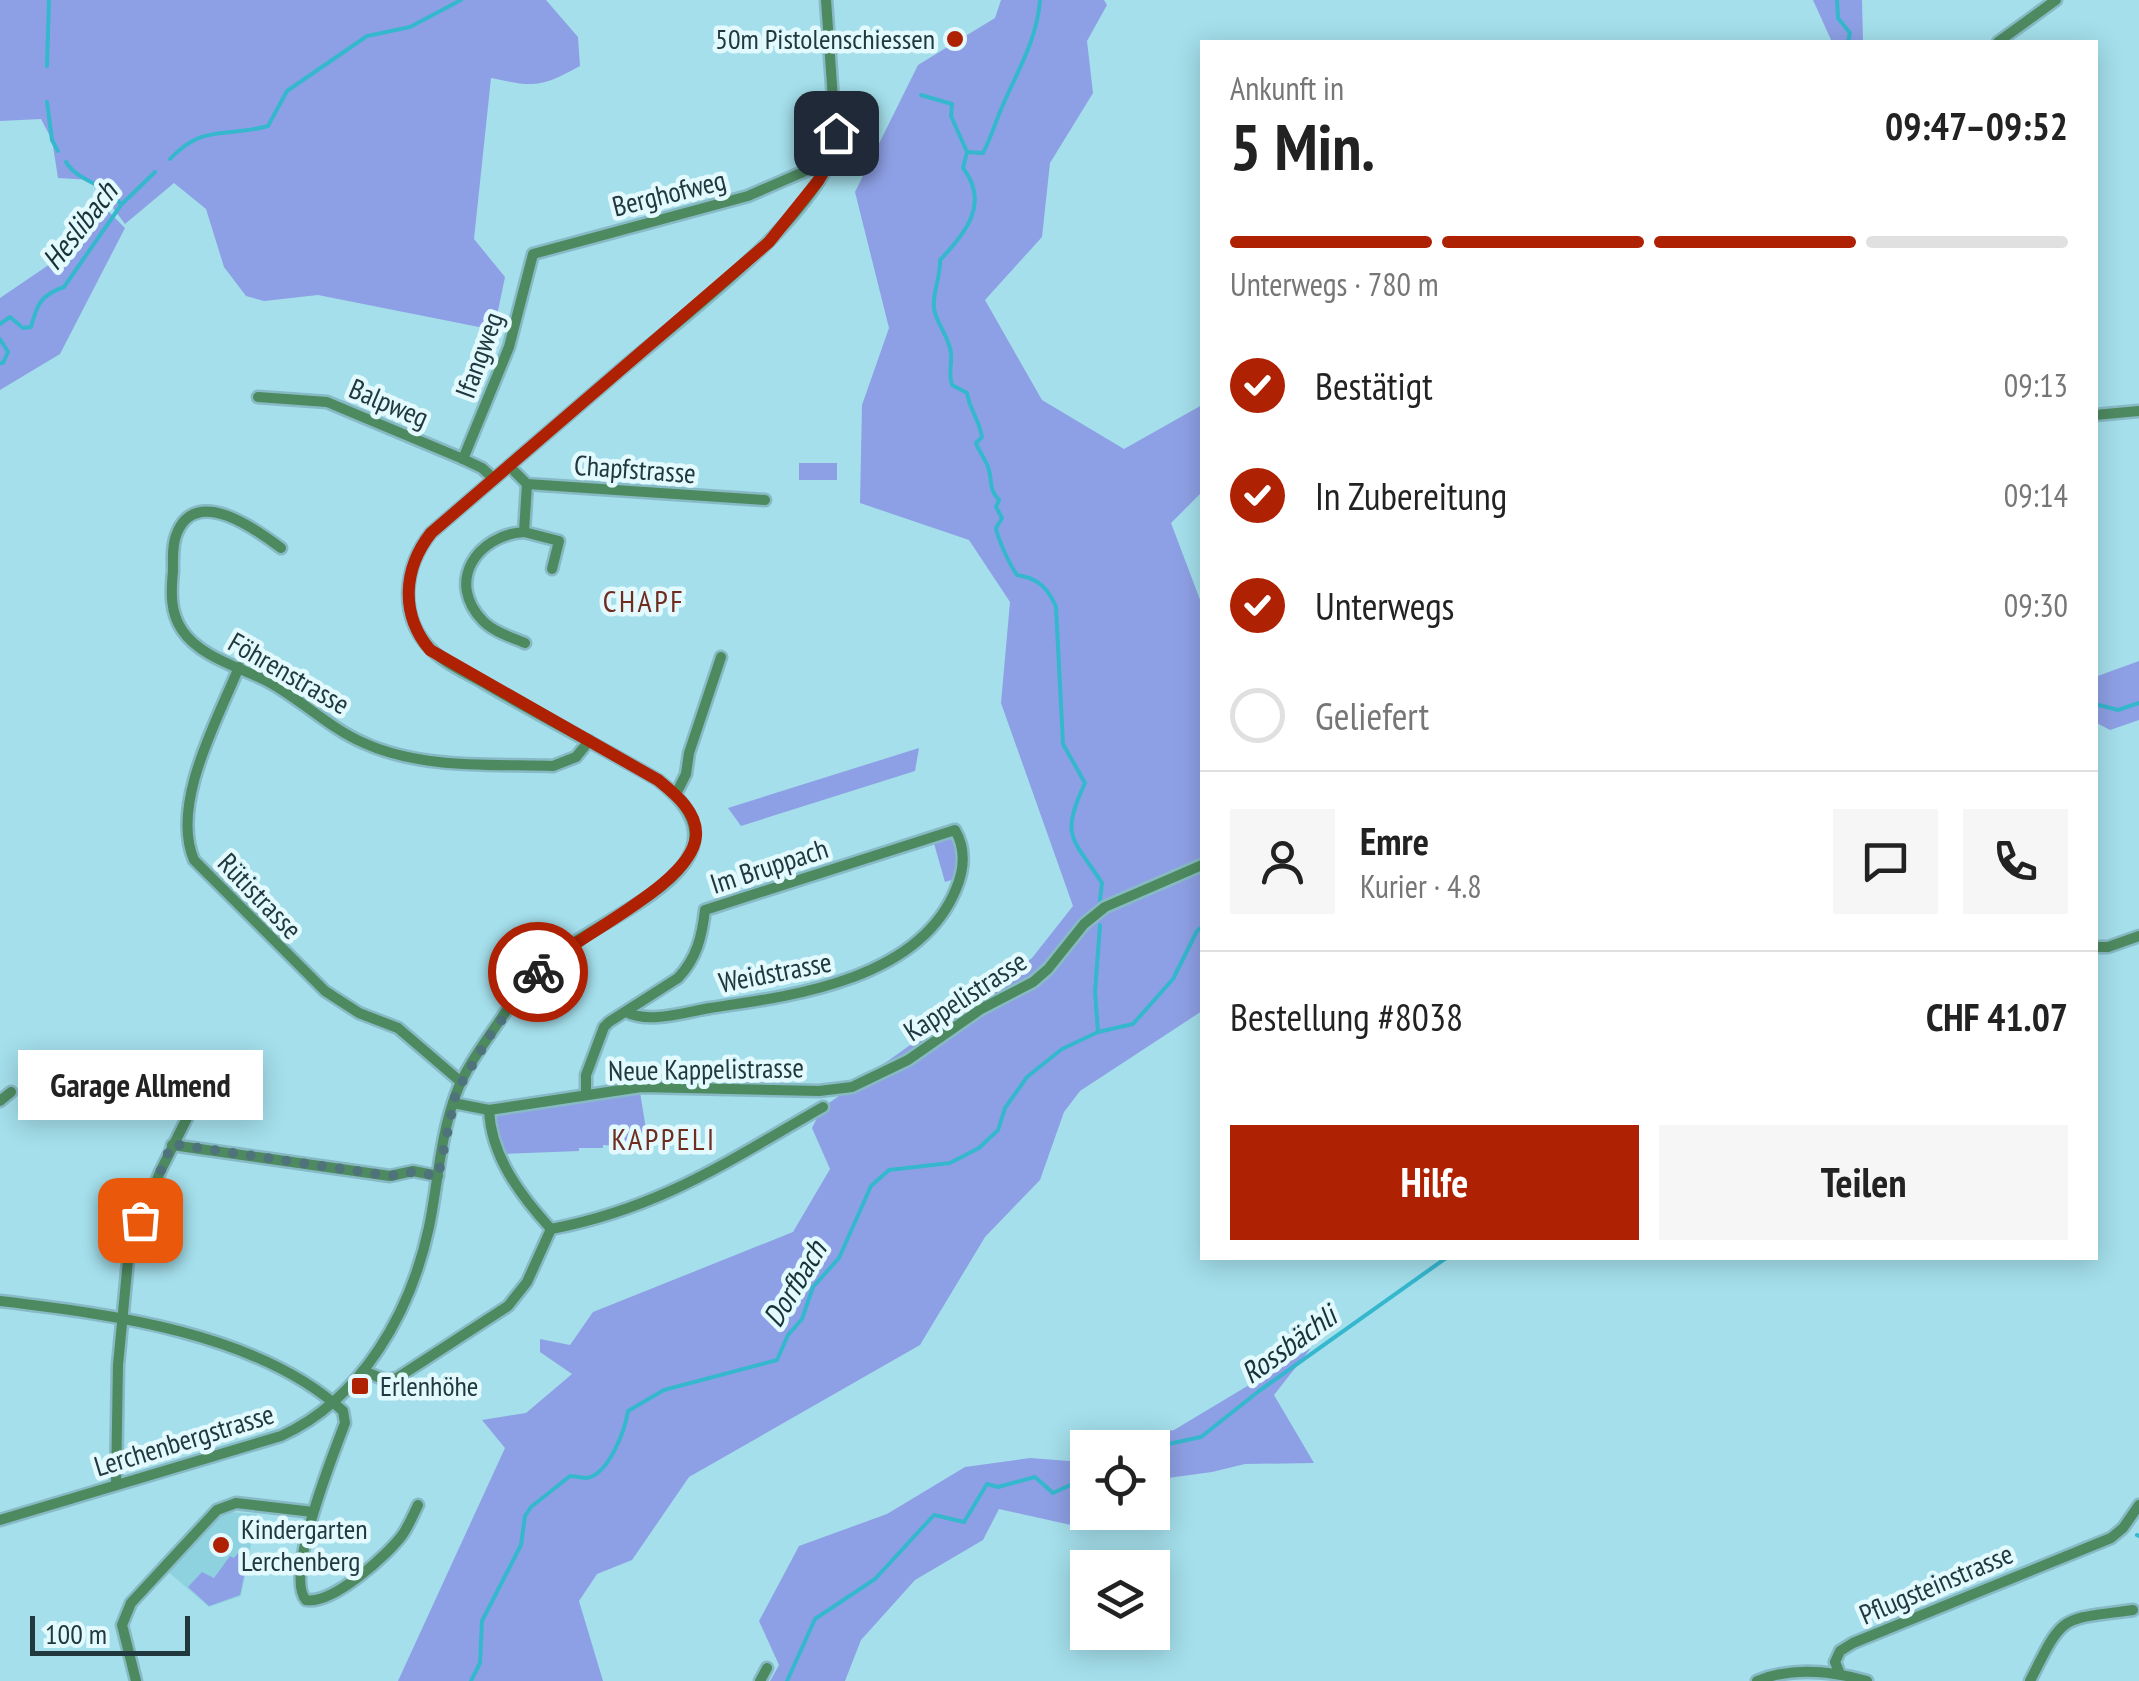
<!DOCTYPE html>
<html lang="de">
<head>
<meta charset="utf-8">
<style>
	:root { --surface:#fff; --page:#f6f6f6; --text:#222; --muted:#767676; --line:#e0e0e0; --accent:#af2103 }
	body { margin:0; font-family:"PT Sans Narrow",sans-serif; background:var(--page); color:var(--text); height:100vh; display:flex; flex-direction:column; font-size:38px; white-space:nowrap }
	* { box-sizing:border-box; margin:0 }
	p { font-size:32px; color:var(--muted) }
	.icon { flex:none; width:55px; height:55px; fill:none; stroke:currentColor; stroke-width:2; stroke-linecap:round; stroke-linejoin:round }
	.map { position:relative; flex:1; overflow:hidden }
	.panel { position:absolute; left:1200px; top:40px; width:898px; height:1220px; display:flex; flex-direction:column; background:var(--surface); border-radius:0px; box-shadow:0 5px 25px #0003 }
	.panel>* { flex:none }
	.tools { position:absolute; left:1070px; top:1430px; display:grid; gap:20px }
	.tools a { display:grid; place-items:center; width:100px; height:100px; border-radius:0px; background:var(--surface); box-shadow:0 5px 25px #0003; font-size:50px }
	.scale { position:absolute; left:30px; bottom:25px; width:160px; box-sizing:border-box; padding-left:10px; border:5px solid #21393e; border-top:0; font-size:28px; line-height:35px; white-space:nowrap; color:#21393e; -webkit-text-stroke:8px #e2f9fe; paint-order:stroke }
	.pin { position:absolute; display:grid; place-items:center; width:85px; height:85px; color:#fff; margin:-42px; border-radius:20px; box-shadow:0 5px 15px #0006 }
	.courier { position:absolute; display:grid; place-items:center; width:100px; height:100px; margin:-50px; border:8px solid #af2103; border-radius:50%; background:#fff; color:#222; box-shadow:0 2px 12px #0007 }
	.bubble { position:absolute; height:70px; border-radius:0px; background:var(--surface); box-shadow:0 5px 25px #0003; font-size:32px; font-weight:700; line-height:70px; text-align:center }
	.overview em { font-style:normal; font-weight:700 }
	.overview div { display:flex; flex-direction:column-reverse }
	.overview { display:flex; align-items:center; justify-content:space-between; height:170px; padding:0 30px }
	h1 { font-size:65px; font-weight:700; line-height:75px }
	.bar { display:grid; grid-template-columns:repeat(4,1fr); gap:15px 10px; align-content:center; height:120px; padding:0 30px }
	.bar i { height:12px; border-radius:8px; background:var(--line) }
	.bar .selected { background:var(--accent) }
	.bar p { grid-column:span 4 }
	.line { display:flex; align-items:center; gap:25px; padding:0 30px; border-top:2px solid var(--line) }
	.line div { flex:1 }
	.round { display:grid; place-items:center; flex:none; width:105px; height:105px; border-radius:0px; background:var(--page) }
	ol { padding:0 30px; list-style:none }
	li { display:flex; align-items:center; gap:30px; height:110px }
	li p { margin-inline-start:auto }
	li .icon { padding:10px; border-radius:50%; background:var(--accent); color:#fff; stroke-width:4 }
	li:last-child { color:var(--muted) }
	li i { width:55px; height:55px; border:5px solid var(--line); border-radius:50% }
	.primary-button { display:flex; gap:20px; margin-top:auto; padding:20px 30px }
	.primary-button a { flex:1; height:115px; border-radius:0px; background:var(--accent); color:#fff; font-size:40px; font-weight:700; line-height:115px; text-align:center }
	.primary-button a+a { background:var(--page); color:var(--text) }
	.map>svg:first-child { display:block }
</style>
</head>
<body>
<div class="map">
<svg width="2139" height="1681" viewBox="0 0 2139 1681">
	<rect width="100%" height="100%" fill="#a4dfeb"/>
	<!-- built -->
	<polygon fill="#8ed2e0" points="229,1512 257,1514 241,1596 209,1607 166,1570 215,1519"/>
	<!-- green -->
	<g fill="#8ea0e5">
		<path d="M0,0H546L578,37L580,66C540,88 534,87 491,78L474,239L505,277L494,330L318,295L264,301L246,296L224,267L206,209L174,183L125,224L92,180L58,178L52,140L41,119L0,121Z"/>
		<polygon points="1001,0 1104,0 1107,5 1087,41 1093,93 1050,163 1042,237 985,300 1042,400 1124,449 1202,405 1202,492 1171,523 1202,605 1202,1011 1080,1091 1064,1112 1040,1180 985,1237 920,1345 689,1477 632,1560 597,1574 579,1601 603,1681 398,1681 505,1448 482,1420 526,1413 572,1374 540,1352 540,1339 570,1345 593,1312 793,1232 830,1169 812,1128 822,1108 1032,958 1073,906 1001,703 1010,602 969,540 860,503 862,405 889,328 855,192 918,65 995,18"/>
		<polygon points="1813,0 1862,0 1863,42 1832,42"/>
		<polygon points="98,201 125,228 60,354 0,390 0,298 53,262"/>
		<rect x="799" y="463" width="38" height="17"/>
		<polygon points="2139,661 2139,720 2110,730 2095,722 2095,677"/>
		<polygon points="919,748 915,771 741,826 728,808"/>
		<polygon points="948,836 962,851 955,879 945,882 933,840"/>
		<polygon points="640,1092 649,1148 603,1145 603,1148 579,1148 579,1151 504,1154 495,1136 496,1115"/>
		<polygon points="1311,1348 1274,1395 1314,1463 1245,1464 1212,1472 1153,1480 1152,1448 1099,1447 1119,1438 1174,1430"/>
		<polygon points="1087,1453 1088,1512 1100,1513 1080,1527 999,1509 983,1540 915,1580 861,1640 845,1681 770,1681 779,1665 759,1621 799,1546 887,1514 965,1467 1030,1458 1069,1461"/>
		<polygon points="238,1553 248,1558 240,1595 209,1606 188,1587 202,1572 214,1578 230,1556 234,1558"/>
	</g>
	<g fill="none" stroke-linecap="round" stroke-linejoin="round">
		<!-- stream -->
		<g stroke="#35b7ce" stroke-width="4">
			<path d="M1040,0C1037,40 1017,72 1002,107C995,123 991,138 983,153L967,152L963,168C990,203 966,233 940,260C941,276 932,294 934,308C936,324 950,337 951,354C952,366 948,373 952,385L967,393C970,411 979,419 982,437L976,443C979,452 985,458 988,467C993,481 988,489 999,500L996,507L1002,518L996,528C998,540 1010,565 1017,575C1038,578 1048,588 1056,607L1063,744L1085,783C1060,837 1072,837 1102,883L1100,900"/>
			<polyline points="1837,0 1838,18 1850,33 1848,42"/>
			<polyline points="47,66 49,0"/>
			<polyline points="921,95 952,104 951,116 967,152"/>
			<polyline points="47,102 52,140 58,151"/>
			<path d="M170,159C204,123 226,138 268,126L287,91L367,36L410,27L461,0"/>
			<path d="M66,162C77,181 106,184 120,203"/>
			<path d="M0,324L10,317L23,328L31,327C37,304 41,295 64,287L121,205L155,172"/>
			<polyline points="0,339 8,352 3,363 0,363"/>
			<polyline points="2095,704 2118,710 2139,703"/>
			<polyline points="1098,1032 1095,992 1100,925"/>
			<polyline points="1150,1448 1201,1437 1259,1391 1446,1258"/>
			<polyline points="2137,1535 2139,1536"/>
			<path d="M471,1681L480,1663L482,1621L521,1545L525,1516L531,1507L570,1476C572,1476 585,1478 587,1478C609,1474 625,1430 628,1411L664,1390L777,1360L788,1335L802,1319L813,1287L839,1258L871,1186L889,1170L950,1163L979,1148L998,1130L1005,1108L1027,1077L1062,1049L1098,1032L1133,1024L1173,979L1197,931L1202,927"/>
			<polyline points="787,1681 815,1619 875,1579 934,1515 964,1522 987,1484 998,1487 1035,1477 1053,1493 1088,1477"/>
		</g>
		<!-- minor casing -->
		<g stroke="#87bac5" stroke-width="15">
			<g id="minor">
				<polyline points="1998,42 2056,0"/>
				<polyline points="258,397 327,402 463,459 482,468 494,479"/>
				<polyline points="2095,415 2139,411"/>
				<polyline points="463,459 509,347 533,254 748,196 810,169 825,169"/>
				<polyline points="509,466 527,484 765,500"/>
				<polyline points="524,532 559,541 552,569"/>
				<path d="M281,548C257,530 196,485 177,533C172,544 173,559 173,571C171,592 170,612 182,630C200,657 239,667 267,681C301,699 329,728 364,743C421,769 491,764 553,766L576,757L589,741"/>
				<path d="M525,643C511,637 494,632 483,621C445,582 477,535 524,532L527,484"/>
				<path d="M239,667C218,719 170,804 194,860L325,991L359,1013L398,1028L461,1082"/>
				<polyline points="676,794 686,774 689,753 721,657"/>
				<polyline points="2095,947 2108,947 2139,936"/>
				<path d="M586,1094V1075L604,1027L609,1022L678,978C697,958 702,936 705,910L955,830C966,849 964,870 956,889C919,980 793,996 710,1008C685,1012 649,1024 626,1012"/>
				<polyline points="0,1101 11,1092"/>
				<polyline points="453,1103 489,1110 641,1087 819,1091 852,1087 908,1060 981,1009 1033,982 1048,969 1084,924 1105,907 1202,865"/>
				<path d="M489,1110C491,1156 520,1195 551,1229"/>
				<polyline points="172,1145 390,1176 413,1171 438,1176"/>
				<path d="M551,1229C661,1208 728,1161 823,1107"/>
				<path d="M0,1301C110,1314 258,1333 343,1411L345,1423C333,1455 284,1576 306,1600C332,1605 388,1555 403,1534C409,1525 413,1515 418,1505"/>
				<polyline points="363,1371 386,1380 397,1378 508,1306 527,1282 551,1229"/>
				<polyline points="116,1484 118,1365 129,1250 160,1172 207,1078"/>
				<path d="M0,1520L281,1436C362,1399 411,1312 429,1227C438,1184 440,1136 456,1094C465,1069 483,1045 498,1023C515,998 534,972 557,954C613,910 763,862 658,780C601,747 541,717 484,683C465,672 441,662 427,645C398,612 405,565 431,533C493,480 555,426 617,373C675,323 822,215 836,142L826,0"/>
				<polyline points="1840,1674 1835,1662 1840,1651 1853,1643 2111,1538 2123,1528 2139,1505"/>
				<polyline points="136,1681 122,1625 131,1603 217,1510 236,1503 313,1512"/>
				<polyline points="760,1681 767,1668"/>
				<path d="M1757,1681C1791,1667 1832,1671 1867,1681"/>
				<path d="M2030,1681C2064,1613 2059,1620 2133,1610"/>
			</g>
		</g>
		<!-- minor -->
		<use href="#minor" stroke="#4e8a60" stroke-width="10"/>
	</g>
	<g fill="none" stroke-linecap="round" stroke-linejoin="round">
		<!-- done -->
		<polyline stroke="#4f737b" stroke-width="10" stroke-dasharray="0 18" points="140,1220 172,1144 390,1176 413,1172 438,1176 456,1092 491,1034 538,972"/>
		<!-- route -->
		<path stroke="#af2103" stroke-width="12" d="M538,972C574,936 692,885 696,836C698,812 675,794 658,780L430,650C400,614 403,569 431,533L769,242L818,181L831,159L836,133"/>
	</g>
	<!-- markers -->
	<g fill="#af2103" stroke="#e2f9fe" stroke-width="4">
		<circle cx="955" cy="39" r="10"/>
		<rect x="350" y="1376" width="20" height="20" rx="5"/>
		<circle cx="221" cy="1545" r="10"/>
	</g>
	<g text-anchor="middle" stroke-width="9" stroke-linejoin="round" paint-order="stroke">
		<!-- poi labels -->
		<g font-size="28" fill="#21393e" stroke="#e2f9fe" text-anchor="start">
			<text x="935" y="49" text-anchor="end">50m Pistolenschiessen</text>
			<text x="380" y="1396">Erlenhöhe</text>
			<text x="241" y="1539">Kindergarten<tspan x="241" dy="32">Lerchenberg</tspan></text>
		</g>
		<!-- street labels -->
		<g font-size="28" fill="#21393e" stroke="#e2f9fe">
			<text transform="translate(669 193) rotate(-14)" y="10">Berghofweg</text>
			<text transform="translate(479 355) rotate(-70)" y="10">Ifangweg</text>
			<text transform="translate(389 403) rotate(23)" y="10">Balpweg</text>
			<text transform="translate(635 469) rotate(4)" y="10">Chapfstrasse</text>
			<text transform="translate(289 673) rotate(30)" y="10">Föhrenstrasse</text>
			<text transform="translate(769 866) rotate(-18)" y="10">Im Bruppach</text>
			<text transform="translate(260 896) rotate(46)" y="10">Rütistrasse</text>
			<text transform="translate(775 972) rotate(-11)" y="10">Weidstrasse</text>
			<text transform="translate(965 996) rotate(-33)" y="10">Kappelistrasse</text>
			<text transform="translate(706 1069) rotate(-1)" y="10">Neue Kappelistrasse</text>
			<text transform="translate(184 1440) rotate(-17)" y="10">Lerchenbergstrasse</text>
			<text transform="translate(1936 1584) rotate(-23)" y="10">Pflugsteinstrasse</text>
		</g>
		<!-- water labels -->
		<g font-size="30" font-style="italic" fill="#183338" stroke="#e2f9fe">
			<text transform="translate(80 226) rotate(-52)" y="10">Heslibach</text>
			<text transform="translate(795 1284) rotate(-59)" y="10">Dorfbach</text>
			<text transform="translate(1289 1345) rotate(-36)" y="10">Rossbächli</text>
		</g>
		<!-- neighbourhood labels -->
		<g font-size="30" letter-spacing="2.5" fill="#702c1f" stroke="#e2f9fe">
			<text x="644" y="612">CHAPF</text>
			<text x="664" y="1150">KAPPELI</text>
		</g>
	</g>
</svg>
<div class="tools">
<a><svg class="icon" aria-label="locate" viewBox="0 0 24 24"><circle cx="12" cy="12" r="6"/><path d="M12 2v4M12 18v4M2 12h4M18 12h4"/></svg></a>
<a><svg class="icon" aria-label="layers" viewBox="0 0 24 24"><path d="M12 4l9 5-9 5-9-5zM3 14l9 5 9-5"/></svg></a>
</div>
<div class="scale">100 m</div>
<div class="pin" style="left:140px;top:1220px;background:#ea580c"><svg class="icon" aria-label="bag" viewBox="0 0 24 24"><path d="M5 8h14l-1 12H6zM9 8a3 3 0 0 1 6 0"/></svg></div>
<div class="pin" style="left:836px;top:133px;background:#1f2937"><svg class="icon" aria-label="home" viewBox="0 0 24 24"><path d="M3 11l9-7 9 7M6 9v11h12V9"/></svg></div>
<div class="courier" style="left:538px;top:972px"><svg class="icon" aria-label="bike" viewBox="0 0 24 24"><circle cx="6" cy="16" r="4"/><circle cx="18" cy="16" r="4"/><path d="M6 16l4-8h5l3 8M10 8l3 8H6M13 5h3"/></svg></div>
<div class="bubble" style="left:18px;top:1050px;width:245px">Garage Allmend</div>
<section class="panel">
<div class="overview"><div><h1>5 Min.</h1><p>Ankunft in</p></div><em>09:47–09:52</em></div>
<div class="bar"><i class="selected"></i><i class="selected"></i><i class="selected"></i><i></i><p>Unterwegs · 780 m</p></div>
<ol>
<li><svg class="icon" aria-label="check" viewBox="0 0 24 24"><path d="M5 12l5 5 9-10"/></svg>Bestätigt<p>09:13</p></li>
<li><svg class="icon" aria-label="check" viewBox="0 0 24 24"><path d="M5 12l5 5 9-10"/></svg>In Zubereitung<p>09:14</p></li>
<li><svg class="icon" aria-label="check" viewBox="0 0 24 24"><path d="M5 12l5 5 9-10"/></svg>Unterwegs<p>09:30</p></li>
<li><i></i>Geliefert</li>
</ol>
<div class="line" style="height:180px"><a class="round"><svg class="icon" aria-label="person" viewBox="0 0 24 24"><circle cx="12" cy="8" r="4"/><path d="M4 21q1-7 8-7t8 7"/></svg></a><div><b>Emre</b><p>Kurier · 4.8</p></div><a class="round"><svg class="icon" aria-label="chat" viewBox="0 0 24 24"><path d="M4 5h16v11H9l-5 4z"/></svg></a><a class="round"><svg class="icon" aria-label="phone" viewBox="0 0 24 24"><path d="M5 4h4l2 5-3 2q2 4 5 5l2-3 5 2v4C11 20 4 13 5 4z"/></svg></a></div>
<div class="line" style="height:130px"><div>Bestellung #8038</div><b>CHF 41.07</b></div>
<div class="primary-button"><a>Hilfe</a><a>Teilen</a></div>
</section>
</div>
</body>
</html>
